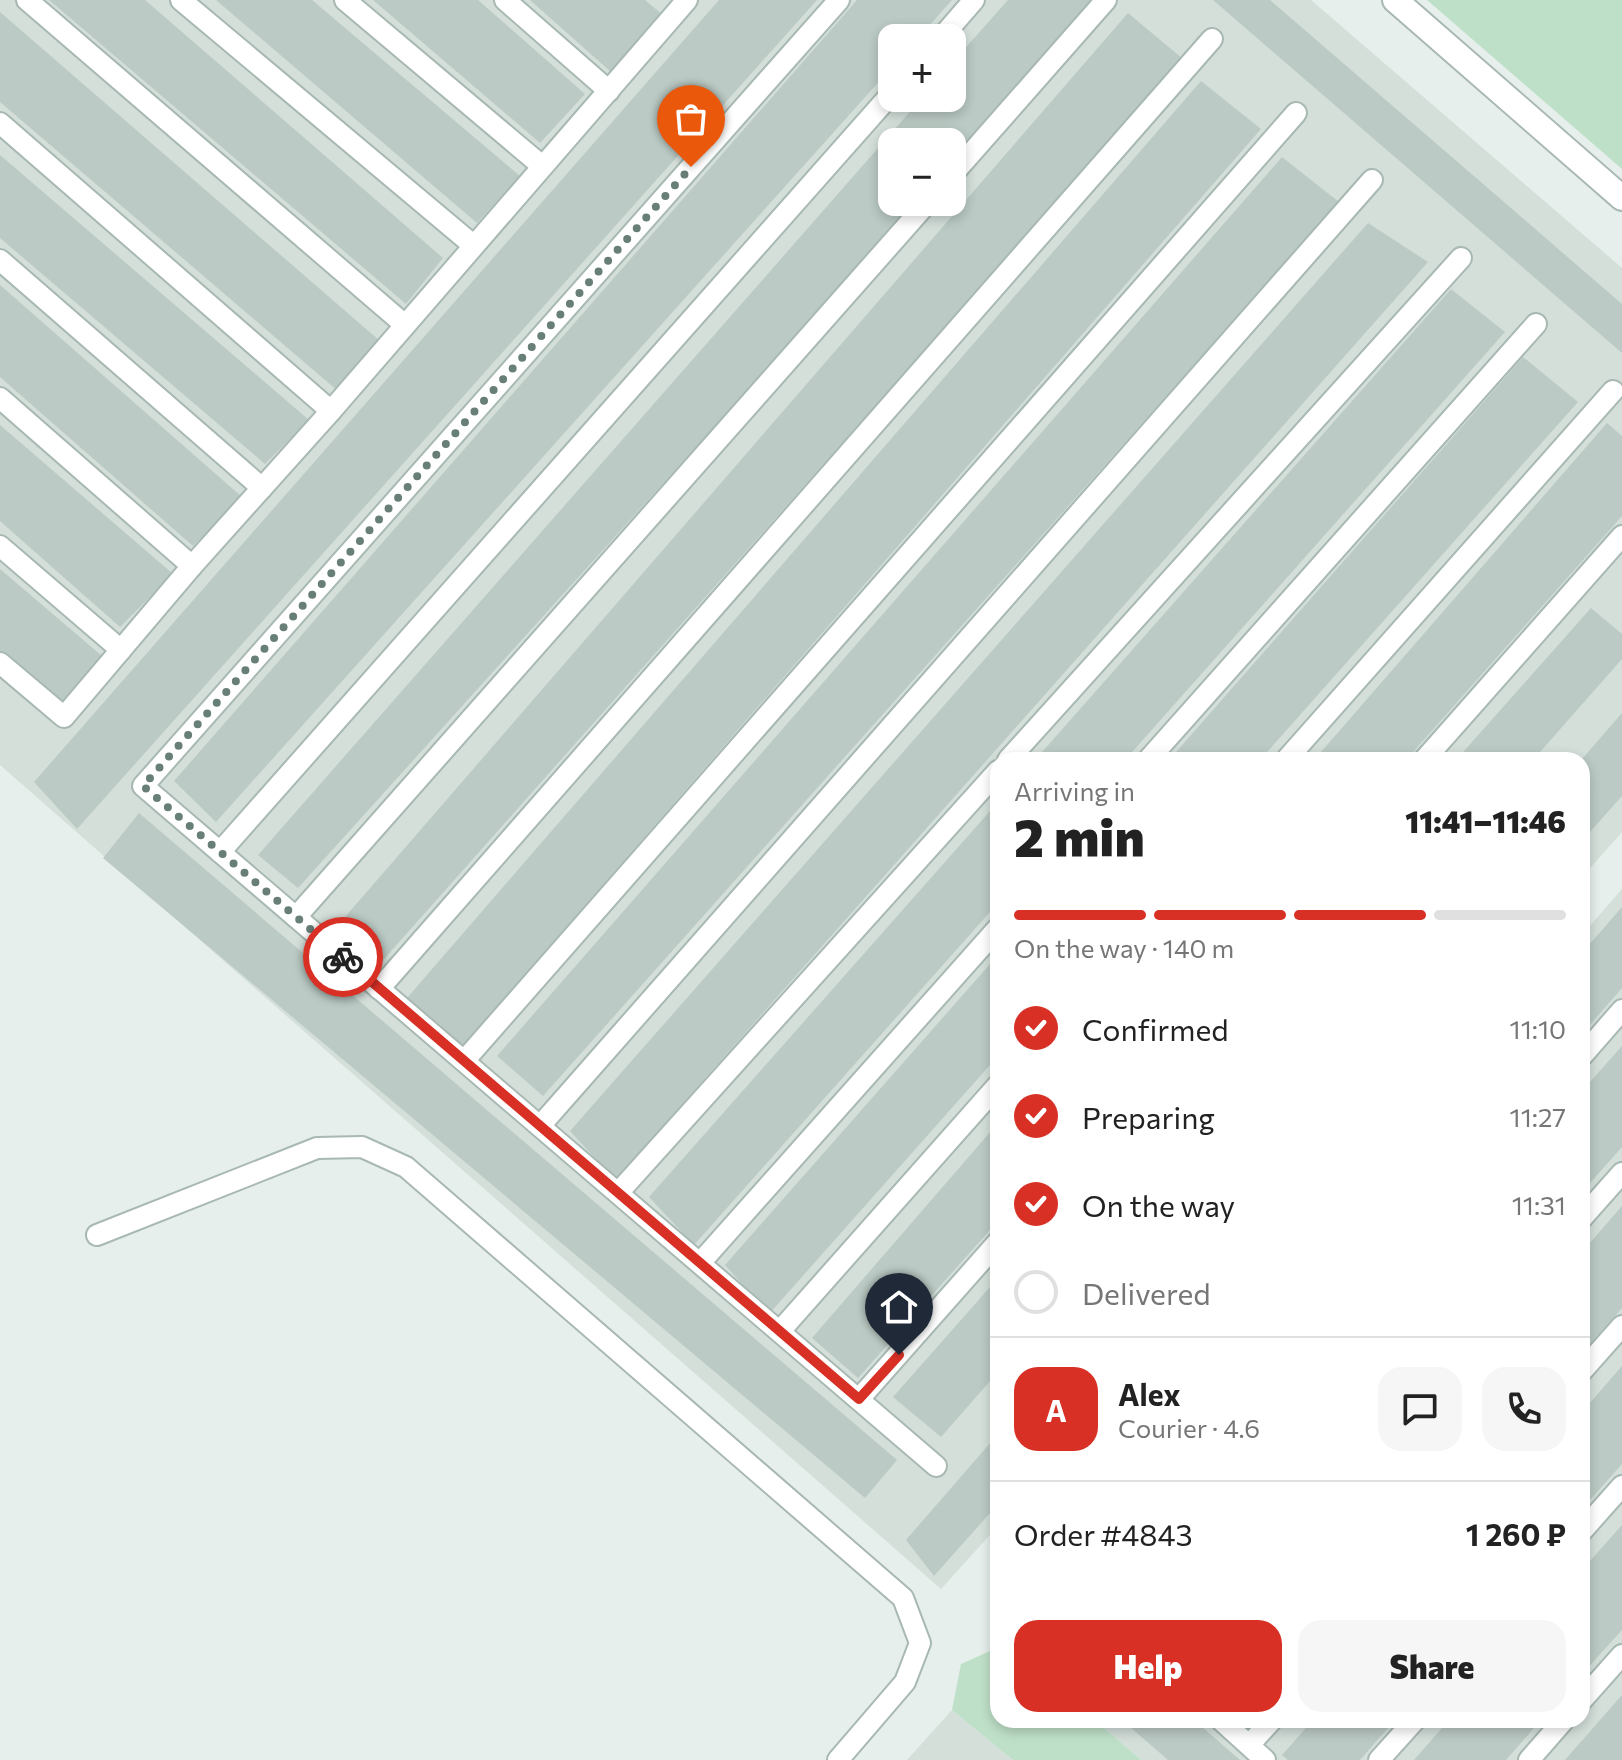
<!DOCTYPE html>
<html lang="en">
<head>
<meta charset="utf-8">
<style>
	:root { --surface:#fff; --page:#f6f6f6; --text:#222; --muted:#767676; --line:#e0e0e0; --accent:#d93025 }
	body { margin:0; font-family:Commissioner,sans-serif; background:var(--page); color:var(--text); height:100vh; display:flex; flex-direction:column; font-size:30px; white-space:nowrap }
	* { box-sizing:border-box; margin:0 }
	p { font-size:26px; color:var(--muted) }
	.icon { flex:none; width:44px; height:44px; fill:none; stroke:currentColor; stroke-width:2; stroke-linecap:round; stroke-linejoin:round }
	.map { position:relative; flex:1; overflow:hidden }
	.sheet { position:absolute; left:990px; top:752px; width:600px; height:976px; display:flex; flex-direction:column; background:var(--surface); border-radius:24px; box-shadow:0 4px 12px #0003 }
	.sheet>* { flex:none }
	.fabs { position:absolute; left:878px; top:24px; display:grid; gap:16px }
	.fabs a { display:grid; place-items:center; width:88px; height:88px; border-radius:16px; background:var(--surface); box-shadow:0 4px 12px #0003; font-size:40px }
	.pin { position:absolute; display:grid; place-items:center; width:68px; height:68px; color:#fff; margin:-82px -34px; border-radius:50% 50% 50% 0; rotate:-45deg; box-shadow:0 0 8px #0007 }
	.pin .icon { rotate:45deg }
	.courier { position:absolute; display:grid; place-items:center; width:80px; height:80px; margin:-40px; border:6px solid #d93025; border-radius:50%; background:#fff; color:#222; box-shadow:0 2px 10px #0007 }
	.head em { font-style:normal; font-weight:800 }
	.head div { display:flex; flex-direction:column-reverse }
	.head { display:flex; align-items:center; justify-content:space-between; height:136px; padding:0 24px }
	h1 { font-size:52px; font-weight:800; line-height:60px }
	.bar { display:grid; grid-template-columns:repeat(4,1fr); gap:12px 8px; align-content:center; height:96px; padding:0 24px }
	.bar i { height:10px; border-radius:6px; background:var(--line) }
	.bar .selected { background:var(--accent) }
	.bar p { grid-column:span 4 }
	.line { display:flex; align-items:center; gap:20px; padding:0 24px; border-top:2px solid var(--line) }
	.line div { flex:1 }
	.round { display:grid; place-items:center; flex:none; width:84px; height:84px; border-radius:24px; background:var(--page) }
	ol { padding:0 24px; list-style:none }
	li { display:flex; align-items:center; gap:24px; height:88px }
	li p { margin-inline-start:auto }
	li .icon { padding:8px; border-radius:50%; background:var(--accent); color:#fff; stroke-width:4 }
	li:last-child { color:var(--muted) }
	li i { width:44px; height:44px; border:4px solid var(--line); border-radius:50% }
	.action { display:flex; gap:16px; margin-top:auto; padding:16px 24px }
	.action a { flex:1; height:92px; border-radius:24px; background:var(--accent); color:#fff; font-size:32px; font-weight:800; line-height:92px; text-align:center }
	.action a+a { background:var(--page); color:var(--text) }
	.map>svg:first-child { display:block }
</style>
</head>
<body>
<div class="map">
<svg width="1622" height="1760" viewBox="0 0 1622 1760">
	<rect width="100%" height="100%" fill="#e6efeb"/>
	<!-- built -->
	<g fill="#d4dfda" fill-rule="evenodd">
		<path d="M0,0H1311L1622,268V832L1582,877V760H998V1526L941,1589L0,765ZM892,38H952V98H892ZM892,142H952V202H892Z"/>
		<polygon points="1622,889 1622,1760 1141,1760 1095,1720 1582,1720 1582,935"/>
		<polygon points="952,1710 1013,1760 907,1760"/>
	</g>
	<!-- green -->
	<g fill="#bfe0c8">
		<polygon points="1427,0 1622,0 1622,169"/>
		<polygon points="990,1651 998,1652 998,1720 1095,1720 1141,1760 1013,1760 952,1710 961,1664"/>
	</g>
	<!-- building -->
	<g fill="#bbcac4">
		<polygon points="49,0 145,0 443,258 406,304"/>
		<polygon points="216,0 312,0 520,176 477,223"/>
		<polygon points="373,0 478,0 585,94 540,143"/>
		<polygon points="530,0 645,0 664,16 611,72"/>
		<polygon points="719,0 817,0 77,829 34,782"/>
		<polygon points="857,0 952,0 918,38 892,38 892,67 216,822 174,781"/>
		<polygon points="1008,0 1099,0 952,163 952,142 892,142 892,202 917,202 298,888 258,855 922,98 952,98 952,63"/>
		<polygon points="1213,0 1270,0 1622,304 1622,353"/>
		<polygon points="0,12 380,341 338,391 0,102"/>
		<polygon points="1128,13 1183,59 369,976 326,939"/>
		<polygon points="1201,81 1261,129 460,1049 407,998"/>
		<polygon points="0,155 309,420 265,464 0,238"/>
		<polygon points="1282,157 1339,202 543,1096 497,1056"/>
		<polygon points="1368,223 1428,262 615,1180 570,1131"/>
		<polygon points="0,285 242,497 193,546 0,377"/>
		<polygon points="1451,289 1505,332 1125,760 1035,760"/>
		<polygon points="1523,357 1578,402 1260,760 1169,760"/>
		<polygon points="1607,423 1622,436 1622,516 1406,760 1314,760"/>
		<polygon points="0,425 173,574 120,627 0,521"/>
		<polygon points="0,569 102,656 59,705 0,655"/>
		<polygon points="1591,608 1622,634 1622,659 1533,760 1456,760"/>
		<polygon points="1622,713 1622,796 1582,841 1582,759"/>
		<polygon points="998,802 998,903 694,1245 649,1197"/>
		<polygon points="139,813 897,1460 865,1498 103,858"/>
		<polygon points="1622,907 1622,988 1582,1034 1582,953"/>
		<polygon points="998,955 998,1056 769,1314 725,1265"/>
		<polygon points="1622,1046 1622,1147 1582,1192 1582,1091"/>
		<polygon points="998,1123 998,1221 858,1378 812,1338"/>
		<polygon points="1622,1206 1622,1308 1582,1353 1582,1252"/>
		<polygon points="998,1278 998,1372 941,1437 893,1397"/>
		<polygon points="1622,1366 1622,1464 1582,1509 1582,1412"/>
		<polygon points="998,1434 998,1504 934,1576 906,1540"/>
		<polygon points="1622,1525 1622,1630 1582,1674 1582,1570"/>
		<polygon points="1622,1695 1622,1760 1565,1760"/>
		<polygon points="1122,1720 1194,1720 1240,1760 1168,1760"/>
		<polygon points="1313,1720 1395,1720 1360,1760 1288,1760 1282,1755"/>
		<polygon points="1449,1720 1541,1720 1506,1760 1414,1760"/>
	</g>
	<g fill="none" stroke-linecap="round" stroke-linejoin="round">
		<!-- service casing -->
		<g stroke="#a8b8b2" stroke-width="24">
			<g id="service">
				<polyline points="27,0 405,325"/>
				<polyline points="181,0 473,245"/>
				<polyline points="345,0 542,166"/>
				<polyline points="505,0 609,91"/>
				<polyline points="839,0 143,786 936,1466"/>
				<polyline points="941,38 974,0"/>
				<polyline points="0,123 331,411"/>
				<polyline points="952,175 1106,0"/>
				<polyline points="0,260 262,488"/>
				<polyline points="0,398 192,566"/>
				<polyline points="0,546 121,650"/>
				<polyline points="0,663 64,717 192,566 331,411 687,0"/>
				<polyline points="1008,760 1461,258"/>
				<polyline points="1148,760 1536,324"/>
				<polyline points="1286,760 1613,391"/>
				<polyline points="1424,760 1622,536"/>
				<polyline points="220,852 892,93"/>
				<polyline points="296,917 928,202"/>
				<polyline points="379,989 1212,39"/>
				<polyline points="1582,1056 1622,1010"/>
				<polyline points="464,1061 1296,113"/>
				<polyline points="540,1126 1372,180"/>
				<polyline points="618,1193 998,771"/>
				<polyline points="1582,1218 1622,1173"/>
				<polyline points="97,1235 317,1148 362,1147 406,1167 903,1598 920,1643 905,1682 838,1760"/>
				<polyline points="700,1263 998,928"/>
				<polyline points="780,1331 998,1085"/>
				<polyline points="1582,1371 1622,1326"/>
				<polyline points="859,1399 998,1242"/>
				<polyline points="1582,1531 1622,1486"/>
				<polyline points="1582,1700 1622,1655"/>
				<polyline points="1221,1720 1265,1760"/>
				<polyline points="1249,1745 1272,1720"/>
				<polyline points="1379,1760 1415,1720"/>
				<polyline points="1529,1760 1564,1720"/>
			</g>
		</g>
		<!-- minor casing -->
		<g stroke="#a8b8b2" stroke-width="28">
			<polyline id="minor" points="1395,0 1622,198"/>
		</g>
		<!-- service -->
		<use href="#service" stroke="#fff" stroke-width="20"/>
		<!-- minor -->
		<use href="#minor" stroke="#fff" stroke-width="24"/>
	</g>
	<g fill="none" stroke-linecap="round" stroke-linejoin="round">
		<!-- done -->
		<polyline stroke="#687f78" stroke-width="8" stroke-dasharray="0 14.4" points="343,957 143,786 691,167"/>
		<!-- route -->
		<polyline stroke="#d93025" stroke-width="10" points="343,957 859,1399 899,1355"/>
	</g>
</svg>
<div class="fabs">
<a>+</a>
<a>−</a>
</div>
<div class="pin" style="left:691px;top:167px;background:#ea580c"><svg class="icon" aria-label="bag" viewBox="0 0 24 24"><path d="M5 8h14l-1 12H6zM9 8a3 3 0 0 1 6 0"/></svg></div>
<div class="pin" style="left:899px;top:1355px;background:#1f2937"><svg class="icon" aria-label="home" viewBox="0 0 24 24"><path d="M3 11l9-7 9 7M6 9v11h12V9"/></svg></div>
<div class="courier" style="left:343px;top:957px"><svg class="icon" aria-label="bike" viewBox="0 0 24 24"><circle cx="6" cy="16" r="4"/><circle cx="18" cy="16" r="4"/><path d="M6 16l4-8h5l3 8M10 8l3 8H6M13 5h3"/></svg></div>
<section class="sheet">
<div class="head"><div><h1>2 min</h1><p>Arriving in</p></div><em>11:41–11:46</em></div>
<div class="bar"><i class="selected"></i><i class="selected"></i><i class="selected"></i><i></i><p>On the way · 140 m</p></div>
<ol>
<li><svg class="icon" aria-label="check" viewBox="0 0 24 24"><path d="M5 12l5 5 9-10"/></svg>Confirmed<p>11:10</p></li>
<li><svg class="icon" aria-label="check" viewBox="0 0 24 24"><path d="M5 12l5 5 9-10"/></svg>Preparing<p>11:27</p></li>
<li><svg class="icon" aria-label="check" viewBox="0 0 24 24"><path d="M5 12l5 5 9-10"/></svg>On the way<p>11:31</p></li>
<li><i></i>Delivered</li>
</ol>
<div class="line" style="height:144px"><b class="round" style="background:var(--accent);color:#fff">A</b><div><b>Alex</b><p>Courier · 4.6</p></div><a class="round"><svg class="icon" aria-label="chat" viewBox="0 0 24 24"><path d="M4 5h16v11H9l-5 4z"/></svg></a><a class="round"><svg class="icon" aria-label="phone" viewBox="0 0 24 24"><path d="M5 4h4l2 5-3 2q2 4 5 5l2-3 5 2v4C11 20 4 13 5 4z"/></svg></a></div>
<div class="line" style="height:104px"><div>Order #4843</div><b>1 260 ₽</b></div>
<div class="action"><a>Help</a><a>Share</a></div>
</section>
</div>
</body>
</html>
